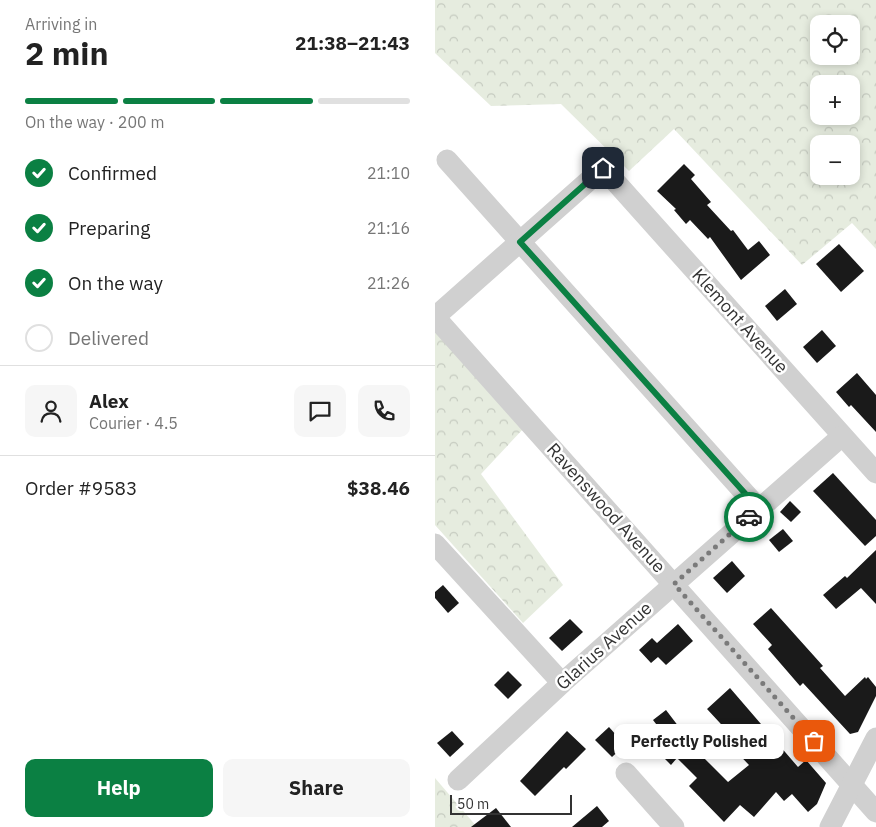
<!DOCTYPE html>
<html lang="en">
<head>
<meta charset="utf-8">
<style>
	:root { --surface:#fff; --page:#f6f6f6; --text:#222; --muted:#767676; --line:#e0e0e0; --accent:#0b8043 }
	body { margin:0; font-family:"IBM Plex Sans",sans-serif; background:var(--page); color:var(--text); height:100vh; display:flex; flex-direction:column; font-size:19px; white-space:nowrap }
	* { box-sizing:border-box; margin:0 }
	p { font-size:16px; color:var(--muted) }
	.icon { flex:none; width:28px; height:28px; fill:none; stroke:currentColor; stroke-width:2; stroke-linecap:round; stroke-linejoin:round }
	.map { position:relative; flex:1; overflow:hidden }
	.drawer { display:flex; flex-direction:column; background:var(--surface); width:435px }
	.drawer>* { flex:none }
	.tools { position:absolute; left:375px; top:15px; display:grid; gap:10px }
	.tools a { display:grid; place-items:center; width:50px; height:50px; border-radius:10px; background:var(--surface); box-shadow:0 2px 8px #0003; font-size:25px }
	.scale { position:absolute; left:15px; bottom:12px; width:122px; box-sizing:border-box; padding-left:5px; border:2px solid #333; border-top:0; font-size:14px; line-height:18px; white-space:nowrap; color:#333; -webkit-text-stroke:4px #fff; paint-order:stroke }
	.pin { position:absolute; display:grid; place-items:center; width:42px; height:42px; color:#fff; margin:-21px; border-radius:10px; box-shadow:0 2px 8px #0006 }
	.courier { position:absolute; display:grid; place-items:center; width:50px; height:50px; margin:-25px; border:4px solid #0b8043; border-radius:50%; background:#fff; color:#222; box-shadow:0 1px 6px #0007 }
	.bubble { position:absolute; height:35px; border-radius:10px; background:var(--surface); box-shadow:0 2px 8px #0003; font-size:16px; font-weight:800; line-height:35px; text-align:center }
	.summary em { font-style:normal; font-weight:800 }
	.summary div { display:flex; flex-direction:column-reverse }
	.summary { display:flex; align-items:center; justify-content:space-between; height:85px; padding:0 25px }
	h1 { font-size:32px; font-weight:800; line-height:38px }
	.bar { display:grid; grid-template-columns:repeat(4,1fr); gap:8px 5px; align-content:center; height:60px; padding:0 25px }
	.bar i { height:6px; border-radius:4px; background:var(--line) }
	.bar .active { background:var(--accent) }
	.bar p { grid-column:span 4 }
	.line { display:flex; align-items:center; gap:12px; padding:0 25px; border-top:1px solid var(--line) }
	.line div { flex:1 }
	.round { display:grid; place-items:center; flex:none; width:52px; height:52px; border-radius:10px; background:var(--page) }
	ol { padding:0 25px; list-style:none }
	li { display:flex; align-items:center; gap:15px; height:55px }
	li p { margin-inline-start:auto }
	li .icon { padding:5px; border-radius:50%; background:var(--accent); color:#fff; stroke-width:4 }
	li:last-child { color:var(--muted) }
	li i { width:28px; height:28px; border:2px solid var(--line); border-radius:50% }
	.primary-button { display:flex; gap:10px; margin-top:auto; padding:10px 25px }
	.primary-button a { flex:1; height:58px; border-radius:10px; background:var(--accent); color:#fff; font-size:20px; font-weight:800; line-height:58px; text-align:center }
	.primary-button a+a { background:var(--page); color:var(--text) }
	main { display:flex; flex:1; min-height:0 }
	.map>svg:first-child { display:block }
</style>
</head>
<body>
<main>
<section class="drawer">
<div class="summary"><div><h1>2 min</h1><p>Arriving in</p></div><em>21:38–21:43</em></div>
<div class="bar"><i class="active"></i><i class="active"></i><i class="active"></i><i></i><p>On the way · 200 m</p></div>
<ol>
<li><svg class="icon" aria-label="check" viewBox="0 0 24 24"><path d="M5 12l5 5 9-10"/></svg>Confirmed<p>21:10</p></li>
<li><svg class="icon" aria-label="check" viewBox="0 0 24 24"><path d="M5 12l5 5 9-10"/></svg>Preparing<p>21:16</p></li>
<li><svg class="icon" aria-label="check" viewBox="0 0 24 24"><path d="M5 12l5 5 9-10"/></svg>On the way<p>21:26</p></li>
<li><i></i>Delivered</li>
</ol>
<div class="line" style="height:90px"><a class="round"><svg class="icon" aria-label="person" viewBox="0 0 24 24"><circle cx="12" cy="8" r="4"/><path d="M4 21q1-7 8-7t8 7"/></svg></a><div><b>Alex</b><p>Courier · 4.5</p></div><a class="round"><svg class="icon" aria-label="chat" viewBox="0 0 24 24"><path d="M4 5h16v11H9l-5 4z"/></svg></a><a class="round"><svg class="icon" aria-label="phone" viewBox="0 0 24 24"><path d="M5 4h4l2 5-3 2q2 4 5 5l2-3 5 2v4C11 20 4 13 5 4z"/></svg></a></div>
<div class="line" style="height:65px"><div>Order #9583</div><b>$38.46</b></div>
<div class="primary-button"><a>Help</a><a>Share</a></div>
</section>
<div class="map">
<svg width="441" height="827" viewBox="0 0 441 827">
	<defs>
		<pattern id="forest-crowns" width="20" height="18" patternUnits="userSpaceOnUse" patternTransform="scale(1.25)"><rect width="20" height="18" fill="#e6ecdf"/><path d="M2 6a3 3 0 1 1 6 0M12 15a3 3 0 1 1 6 0" fill="none" stroke="#c6cbc0"/></pattern>
	</defs>
	<rect width="100%" height="100%" fill="#fff"/>
	<!-- forest -->
	<g fill="url(#forest-crowns)" fill-rule="evenodd">
		<path d="M0,0H441V249L417,223L367,265L239,129L194,171L126,104L56,106L0,53ZM384,24H416V56H384ZM384,84H416V116H384ZM384,144H416V176H384Z"/>
		<polygon points="0,332 89,428 46,474 128,585 88,623 0,525"/>
		<polygon points="0,778 42,827 0,827"/>
	</g>
	<!-- building -->
	<g fill="#1a1a1a">
		<polygon points="249,164 260,175 256,179 276,202 272,205 296,231 298,230 313,250 324,241 335,255 306,280 275,237 273,239 255,220 251,224 239,210 241,209 222,191"/>
		<polygon points="404,244 429,271 406,292 381,264"/>
		<polygon points="350,289 362,304 342,321 330,306"/>
		<polygon points="387,330 401,346 382,363 368,347"/>
		<polygon points="422,373 441,395 441,432 416,405 414,407 401,392"/>
		<polygon points="398,473 441,520 441,536 430,546 378,491"/>
		<polygon points="355,501 366,512 356,522 345,512"/>
		<polygon points="348,529 358,541 344,552 334,540"/>
		<polygon points="441,550 441,604 426,588 401,609 388,595 410,576 412,578"/>
		<polygon points="297,561 310,576 292,593 278,578"/>
		<polygon points="8,585 24,603 13,613 0,598 0,592"/>
		<polygon points="336,608 388,666 385,668 410,696 430,677 431,679 433,677 441,687 441,696 423,732 415,734 368,683 365,686 333,649 337,645 318,624"/>
		<polygon points="135,619 148,632 127,651 114,638"/>
		<polygon points="243,624 258,641 231,665 223,657 216,663 204,650 217,638 222,643"/>
		<polygon points="73,671 87,685 73,699 59,685"/>
		<polygon points="295,688 363,767 371,760 391,783 382,804 373,812 357,794 349,801 341,792 319,817 305,805 289,822 254,786 262,778 242,758 236,765 227,756 232,751 228,748 234,741 218,720 231,710 247,731 264,747 261,750 293,782 314,765 291,741 297,736 272,709"/>
		<polygon points="174,727 190,745 177,757 160,740"/>
		<polygon points="17,731 29,744 15,757 2,743"/>
		<polygon points="132,731 151,749 131,769 129,767 100,796 85,781"/>
		<polygon points="162,806 174,821 167,827 137,827"/>
		<polygon points="61,808 76,827 36,827"/>
	</g>
	<g fill="none" stroke-linecap="round" stroke-linejoin="round">
		<!-- minor -->
		<g stroke="#d0d0d0" stroke-width="21">
			<polyline points="12,160 324,509"/>
			<polyline points="0,317 441,812"/>
			<polyline points="0,317 168,168 441,473"/>
			<polyline points="0,544 127,683"/>
			<polyline points="191,773 239,827"/>
			<polyline points="23,780 127,683 407,436"/>
			<polyline points="395,827 441,738"/>
		</g>
	</g>
	<g fill="none" stroke-linecap="round" stroke-linejoin="round">
		<!-- done -->
		<polyline stroke="#7a7a7a" stroke-width="5" stroke-dasharray="0 9" points="314,517 239,584 379,741"/>
		<!-- route -->
		<polyline stroke="#0b8043" stroke-width="6" points="168,168 85,242 324,509 314,517"/>
	</g>
	<g text-anchor="middle" stroke-width="5" stroke-linejoin="round" paint-order="stroke">
		<!-- street labels -->
		<g font-size="18" fill="#333" stroke="#fff">
			<text transform="translate(305 321) rotate(48)" y="6">Klemont Avenue</text>
			<text transform="translate(171 508) rotate(48)" y="6">Ravenswood Avenue</text>
			<text transform="translate(169 646) rotate(-42)" y="6">Glarius Avenue</text>
		</g>
	</g>
</svg>
<div class="tools">
<a><svg class="icon" aria-label="locate" viewBox="0 0 24 24"><circle cx="12" cy="12" r="6"/><path d="M12 2v4M12 18v4M2 12h4M18 12h4"/></svg></a>
<a>+</a>
<a>−</a>
</div>
<div class="scale">50 m</div>
<div class="pin" style="left:379px;top:741px;background:#ea580c"><svg class="icon" aria-label="bag" viewBox="0 0 24 24"><path d="M5 8h14l-1 12H6zM9 8a3 3 0 0 1 6 0"/></svg></div>
<div class="pin" style="left:168px;top:168px;background:#1f2937"><svg class="icon" aria-label="home" viewBox="0 0 24 24"><path d="M3 11l9-7 9 7M6 9v11h12V9"/></svg></div>
<div class="courier" style="left:314px;top:517px"><svg class="icon" aria-label="car" viewBox="0 0 24 24"><path d="M5 17H2v-5l4-1 3-4h7l3 4 3 1v5h-3M9 17h6M6 11h13"/><circle cx="7" cy="17" r="2"/><circle cx="17" cy="17" r="2"/></svg></div>
<div class="bubble" style="left:179px;top:724px;width:170px">Perfectly Polished</div>
</div>
</main>
</body>
</html>
